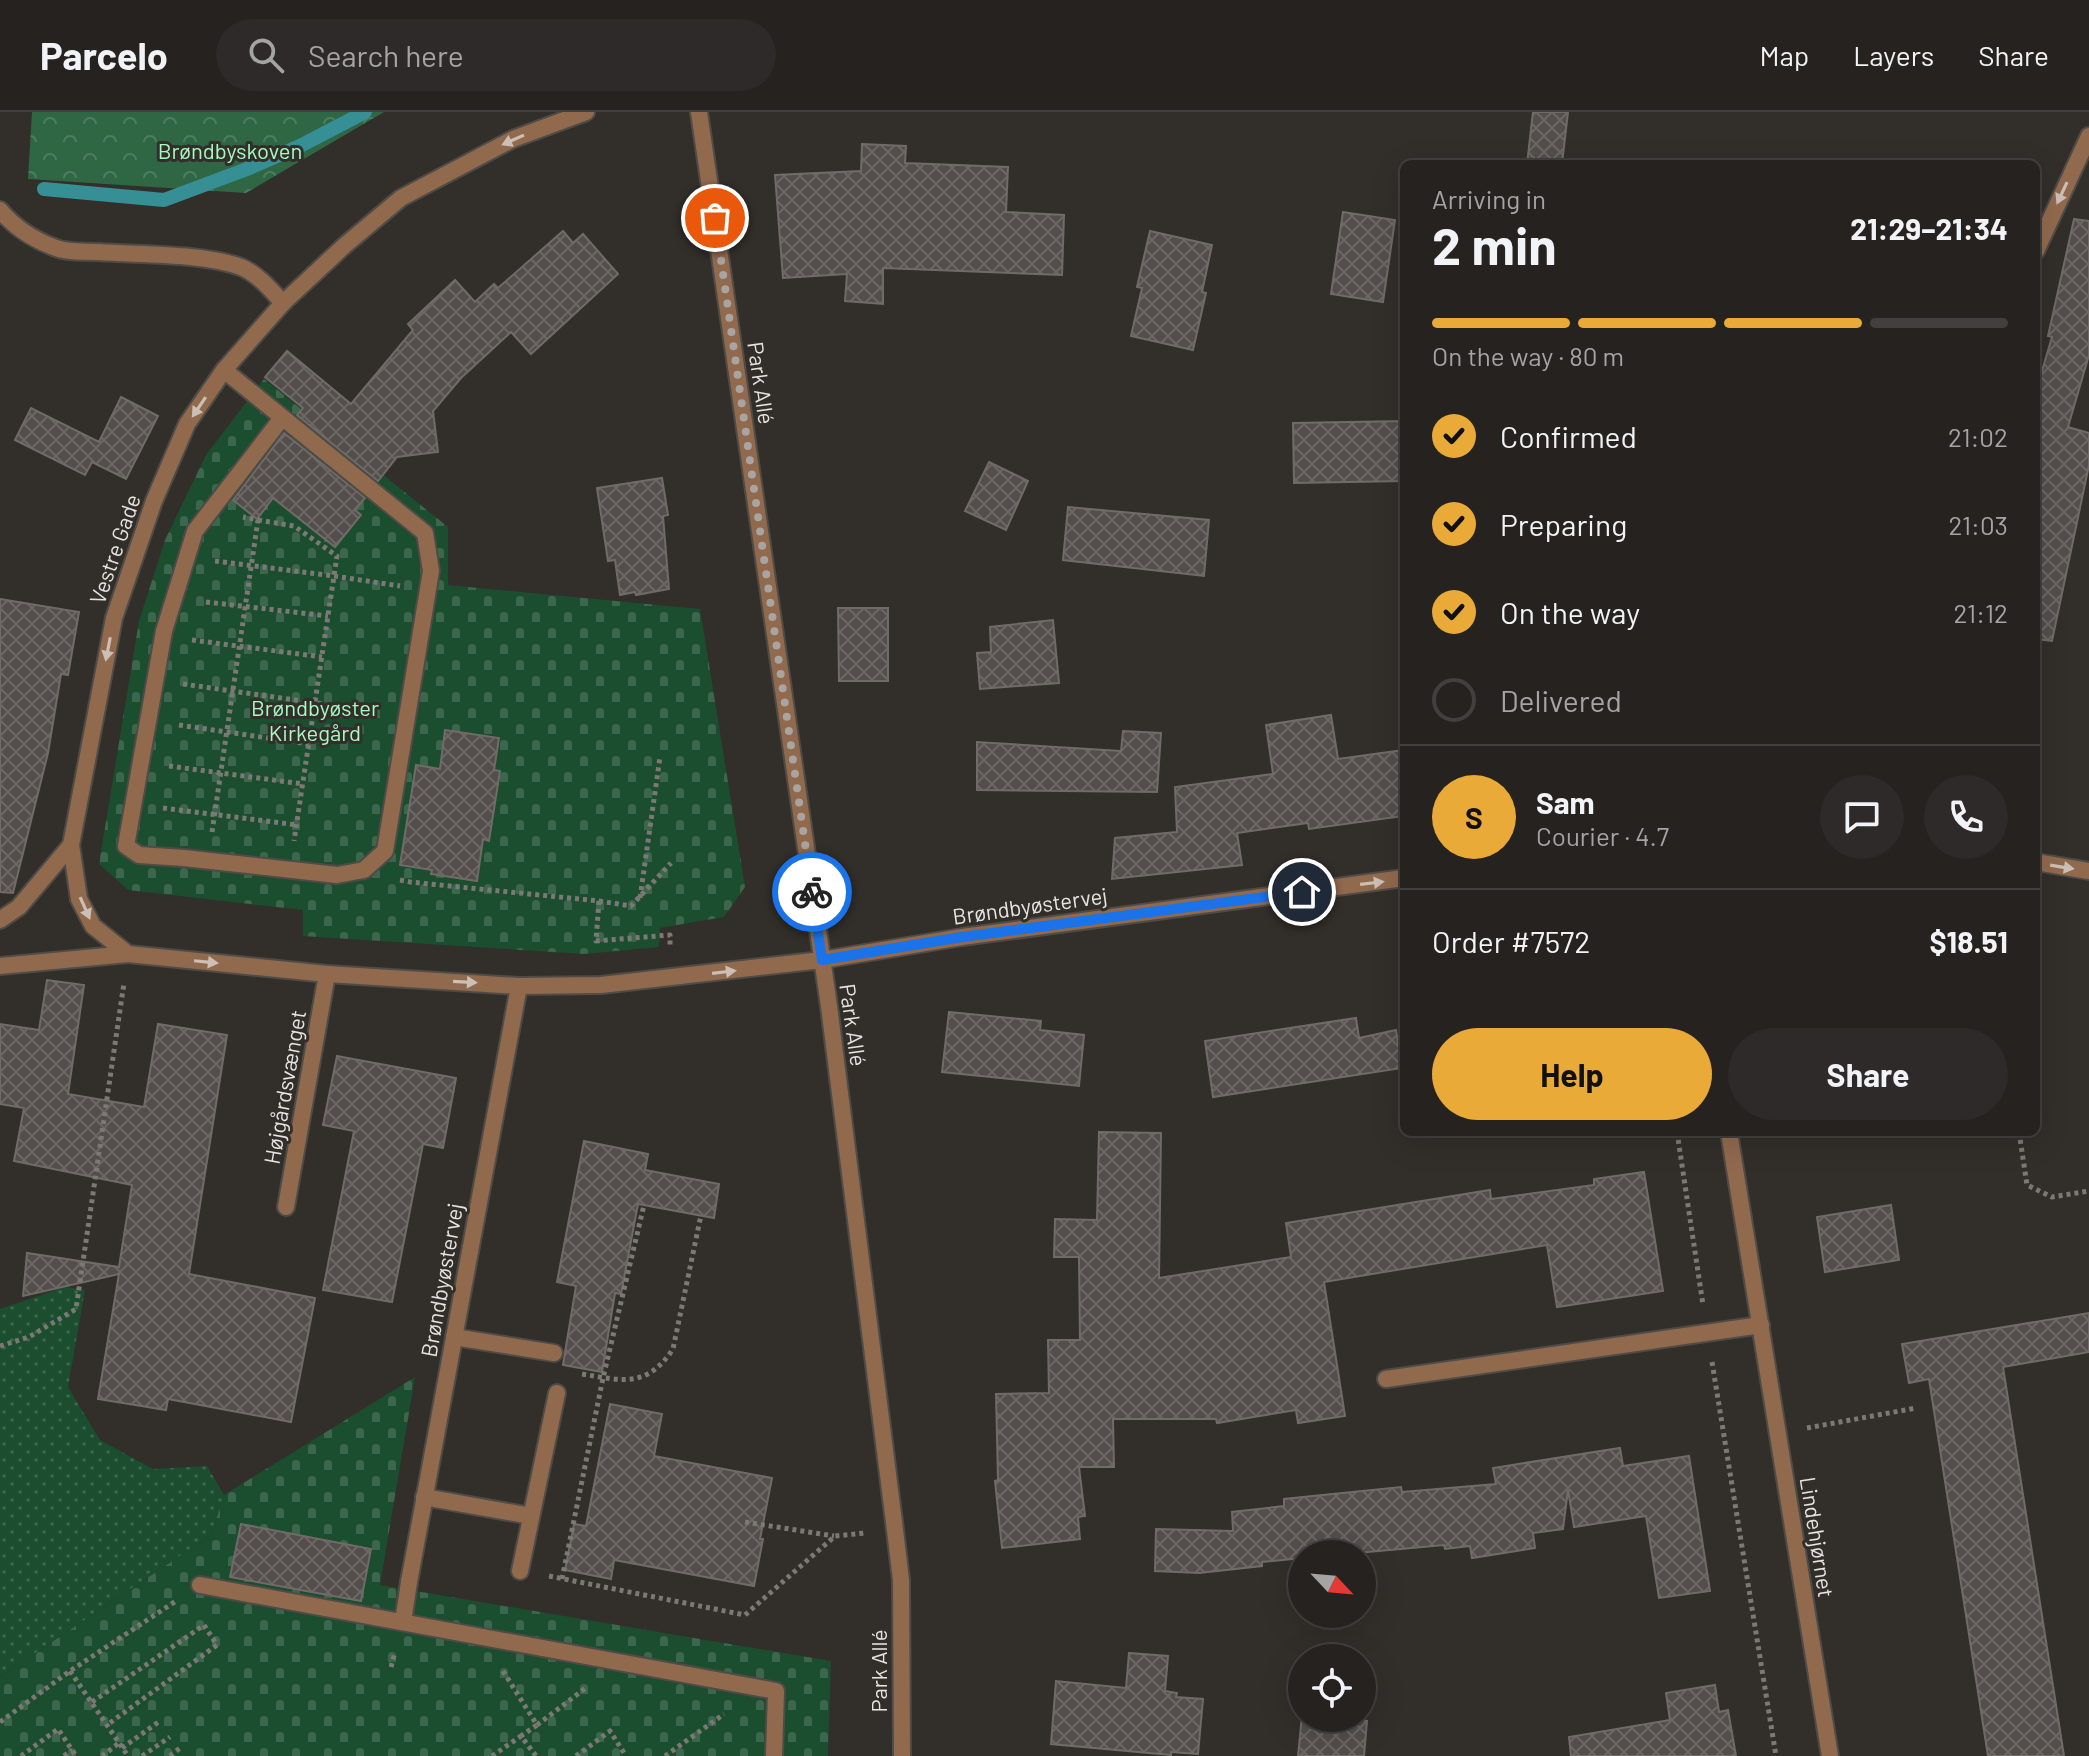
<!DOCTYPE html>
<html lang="en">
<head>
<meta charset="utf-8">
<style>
	:root { --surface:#262220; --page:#2e2a29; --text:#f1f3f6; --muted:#a4a4a5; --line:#423f3e; --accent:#eaaa38 }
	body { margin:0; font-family:Barlow,sans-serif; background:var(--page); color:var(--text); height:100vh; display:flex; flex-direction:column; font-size:30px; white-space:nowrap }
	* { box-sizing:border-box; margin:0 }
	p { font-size:26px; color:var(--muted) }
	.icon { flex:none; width:44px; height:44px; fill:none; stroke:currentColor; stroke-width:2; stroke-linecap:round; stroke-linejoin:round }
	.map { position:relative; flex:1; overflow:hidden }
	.details { position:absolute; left:1400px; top:48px; width:640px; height:976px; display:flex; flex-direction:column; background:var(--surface); border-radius:12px; box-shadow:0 8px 32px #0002,0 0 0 2px var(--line) }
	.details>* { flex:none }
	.needle { width:52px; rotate:116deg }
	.controls { position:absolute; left:1288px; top:1428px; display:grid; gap:16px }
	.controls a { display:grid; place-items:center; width:88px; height:88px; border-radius:50%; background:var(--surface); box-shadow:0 8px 32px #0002,0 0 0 2px var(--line); font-size:40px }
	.pin { position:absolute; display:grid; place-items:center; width:68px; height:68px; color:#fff; margin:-34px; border:4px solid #fff; border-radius:50%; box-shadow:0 2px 8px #0007 }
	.courier { position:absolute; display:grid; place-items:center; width:80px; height:80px; margin:-40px; border:6px solid #1a73e8; border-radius:50%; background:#fff; color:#222; box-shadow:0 2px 10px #0007 }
	.summary em { font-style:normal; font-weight:700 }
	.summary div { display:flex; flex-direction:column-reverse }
	.summary { display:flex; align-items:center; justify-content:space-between; height:136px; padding:0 32px }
	h1 { font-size:52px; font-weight:700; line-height:60px }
	.bar { display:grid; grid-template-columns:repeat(4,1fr); gap:12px 8px; align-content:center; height:96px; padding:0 32px }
	.bar i { height:10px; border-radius:6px; background:var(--line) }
	.bar .on { background:var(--accent) }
	.bar p { grid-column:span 4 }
	.line { display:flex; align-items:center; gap:20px; padding:0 32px; border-top:2px solid var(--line) }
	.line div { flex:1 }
	.round { display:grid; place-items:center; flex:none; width:84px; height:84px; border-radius:42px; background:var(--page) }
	ol { padding:0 32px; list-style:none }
	li { display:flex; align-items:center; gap:24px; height:88px }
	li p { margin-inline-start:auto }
	li .icon { padding:8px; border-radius:50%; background:var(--accent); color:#111; stroke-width:4 }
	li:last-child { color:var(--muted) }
	li i { width:44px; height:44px; border:4px solid var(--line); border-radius:50% }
	.primary-button { display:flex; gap:16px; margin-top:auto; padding:16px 32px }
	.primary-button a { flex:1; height:92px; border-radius:48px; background:var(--accent); color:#111; font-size:32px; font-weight:700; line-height:92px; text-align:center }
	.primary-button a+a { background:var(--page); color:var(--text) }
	header { display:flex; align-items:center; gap:48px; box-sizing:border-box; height:112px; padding:0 40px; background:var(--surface); border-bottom:2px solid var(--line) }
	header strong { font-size:38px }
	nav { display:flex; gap:44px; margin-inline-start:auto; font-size:28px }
	.search { width:560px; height:72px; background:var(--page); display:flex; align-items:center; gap:20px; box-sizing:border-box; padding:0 28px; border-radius:44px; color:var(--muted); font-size:30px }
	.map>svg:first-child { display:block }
</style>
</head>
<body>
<header>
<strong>Parcelo</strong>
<div class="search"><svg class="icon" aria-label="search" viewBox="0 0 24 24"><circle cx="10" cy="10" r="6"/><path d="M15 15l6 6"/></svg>Search here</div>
<nav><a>Map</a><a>Layers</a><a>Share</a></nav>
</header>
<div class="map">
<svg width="2089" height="1644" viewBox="0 0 2089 1644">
	<defs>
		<pattern id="grass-dots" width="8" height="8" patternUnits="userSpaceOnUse" patternTransform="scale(2)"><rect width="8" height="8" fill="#1b4d2f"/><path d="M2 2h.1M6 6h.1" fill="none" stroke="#3c664d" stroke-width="1.8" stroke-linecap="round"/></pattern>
		<pattern id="forest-crowns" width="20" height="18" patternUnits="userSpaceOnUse" patternTransform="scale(2)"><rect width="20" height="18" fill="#2f6744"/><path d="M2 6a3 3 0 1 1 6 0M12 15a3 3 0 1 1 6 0" fill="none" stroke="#4d7d5f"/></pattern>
		<pattern id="cemetery-stones" width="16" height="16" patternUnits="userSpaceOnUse" patternTransform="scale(2)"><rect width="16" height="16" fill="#1b4d2f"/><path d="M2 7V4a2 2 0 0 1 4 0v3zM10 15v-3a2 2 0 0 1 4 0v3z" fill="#3c664d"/></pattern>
		<pattern id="building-cross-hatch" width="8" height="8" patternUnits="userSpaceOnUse" patternTransform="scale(2)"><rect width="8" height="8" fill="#534e4b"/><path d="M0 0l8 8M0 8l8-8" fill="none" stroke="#6c6765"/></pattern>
	</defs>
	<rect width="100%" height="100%" fill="#322e2a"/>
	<!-- grass -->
	<polygon fill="url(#grass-dots)" points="65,1175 85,1178 68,1275 100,1328 153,1357 207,1354 224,1383 211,1423 0,1565 0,1197"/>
	<!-- forest -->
	<polygon fill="url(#forest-crowns)" points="32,0 384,0 246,81 28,67"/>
	<!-- cemetery -->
	<g fill="url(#cemetery-stones)">
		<polygon points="264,267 448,415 448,473 700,497 745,775 724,805 660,816 659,835 584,842 303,824 303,798 128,778 99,752 139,509 165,428 206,343"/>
		<polygon points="415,1265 380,1473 831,1549 828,1644 0,1644 0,1565 211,1423 224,1383"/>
	</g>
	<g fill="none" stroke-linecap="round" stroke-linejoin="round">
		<!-- stream -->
		<polyline stroke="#378f96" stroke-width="14" points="44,77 164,88 247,57 300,34 365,0"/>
	</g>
	<!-- building -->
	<g fill="url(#building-cross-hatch)" stroke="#706b67" stroke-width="2">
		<polygon points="1533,0 1568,0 1562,52 1527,52"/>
		<polygon points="862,32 906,34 905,51 1008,55 1006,100 1064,103 1062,163 883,156 883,192 845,189 847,162 783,166 775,63 861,59"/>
		<polygon points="1343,100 1395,108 1383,190 1331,182"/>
		<polygon points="2074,107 2089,109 2089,243 2068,315 2089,321 2089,353 2052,529 2036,527 2036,279 2052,225 2048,224"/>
		<polygon points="563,119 573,131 583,122 618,162 531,242 511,220 461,266 433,299 438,340 397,345 378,369 297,303 303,296 265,265 287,239 351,292 413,218 408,212 455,168 475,190 494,172 498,176"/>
		<polygon points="1150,119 1212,133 1202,180 1206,181 1193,238 1131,224 1142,176 1137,175"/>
		<polygon points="121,285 158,304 126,367 92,350 85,363 15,328 31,296 99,330"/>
		<polygon points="1404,309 1404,369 1294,371 1293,311"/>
		<polygon points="284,321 365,386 355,398 361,403 335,435 273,386 257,407 233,388"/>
		<polygon points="989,350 1028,369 1006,418 965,399"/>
		<polygon points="662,366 668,403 663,404 669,477 636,483 635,480 620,483 615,448 608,449 597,376"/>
		<polygon points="1068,395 1209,408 1204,464 1063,448"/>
		<polygon points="0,487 79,500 68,563 61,562 48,641 13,781 0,780"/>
		<polygon points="838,496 888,496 888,569 839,569"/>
		<polygon points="1053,508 1059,571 980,577 977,541 991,540 990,515"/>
		<polygon points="1331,603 1338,647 1404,638 1404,704 1309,717 1308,711 1237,721 1242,753 1112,767 1115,726 1177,720 1175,675 1273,662 1266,613"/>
		<polygon points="445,618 499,626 494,658 500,659 489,729 483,727 477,769 431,762 432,758 400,753 416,653 440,657"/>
		<polygon points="1123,619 1161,621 1157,680 977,678 977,630 1121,639"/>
		<polygon points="47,868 84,873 68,982 144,995 158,912 227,923 189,1162 315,1186 291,1310 168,1287 166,1298 98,1287 119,1162 23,1184 27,1141 119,1155 132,1073 14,1049 24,996 0,992 0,912 39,918"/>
		<polygon points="949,900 1041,909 1040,918 1084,923 1079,974 942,960"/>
		<polygon points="1356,906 1359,926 1396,918 1402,956 1213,985 1205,929"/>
		<polygon points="337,944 456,966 443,1036 423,1032 392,1190 323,1178 354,1019 323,1013"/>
		<polygon points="1099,1020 1161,1021 1159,1166 1291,1145 1286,1111 1490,1078 1491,1087 1594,1073 1594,1067 1644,1060 1663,1179 1557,1195 1547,1133 1324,1170 1345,1304 1298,1311 1296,1298 1217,1311 1216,1307 1113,1307 1114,1355 1079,1355 1085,1404 1078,1405 1080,1427 1002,1436 995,1369 998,1368 996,1282 1049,1281 1048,1228 1080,1228 1079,1145 1054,1145 1055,1107 1097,1108"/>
		<polygon points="584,1029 648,1042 645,1058 719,1072 714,1106 638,1092 621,1182 615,1181 602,1260 563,1253 576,1174 557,1170"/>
		<polygon points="1891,1093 1899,1148 1825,1160 1817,1105"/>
		<polygon points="2089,1201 2089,1240 2003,1255 2064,1644 1988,1644 1929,1267 1909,1271 1902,1232"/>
		<polygon points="610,1292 662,1302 654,1344 772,1366 760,1427 763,1427 754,1474 614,1448 611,1467 565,1458 574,1412 586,1414"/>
		<polygon points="1620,1336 1623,1354 1689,1344 1710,1479 1659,1486 1646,1404 1574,1415 1568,1378 1563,1417 1533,1421 1535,1436 1472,1446 1470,1434 1445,1437 1444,1433 1346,1442 1302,1442 1302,1446 1262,1450 1262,1454 1199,1461 1155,1459 1156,1417 1233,1419 1232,1400 1284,1394 1284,1387 1401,1375 1402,1380 1496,1372 1493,1356"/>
		<polygon points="241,1412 371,1437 361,1489 230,1465"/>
		<polygon points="1129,1541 1168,1544 1165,1579 1177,1581 1176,1585 1203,1587 1198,1642 1171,1640 1171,1643 1051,1632 1056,1569 1126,1576"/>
		<polygon points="1715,1573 1719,1600 1728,1598 1736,1644 1571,1644 1569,1625 1670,1608 1666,1581"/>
		<polygon points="1302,1603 1302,1606 1338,1606 1367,1609 1364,1644 1298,1644"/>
	</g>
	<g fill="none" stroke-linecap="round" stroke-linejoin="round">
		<!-- service casing -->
		<g stroke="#4f4b47" stroke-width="20">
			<g id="service">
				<polyline points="224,258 425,421 431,459 385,739 364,758 337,763 184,746 139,743 126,734 164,519 195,419 282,306"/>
				<polyline points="286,1095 327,862"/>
				<polyline points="454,1225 554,1241"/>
				<polyline points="424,1385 531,1404"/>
				<polyline points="520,1459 557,1281"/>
				<polyline points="200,1473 776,1579 774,1644"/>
				<polyline points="403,1510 409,1470"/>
			</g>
		</g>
		<!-- minor casing -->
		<g stroke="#4f4b47" stroke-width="20">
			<g id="minor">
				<path d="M0,98C15,116 34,128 56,136C68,141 85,139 99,140C140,143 203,141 241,155C258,162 271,178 283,191"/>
				<polyline points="2036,139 2089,24"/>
				<polyline points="2036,750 2089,759"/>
				<polyline points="0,808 19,795 71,733"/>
				<polyline points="128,842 93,814 79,787 71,733 114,506 154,389 187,312 224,258 283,191 344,134 401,86 513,27 586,0"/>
				<polyline points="822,848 962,825 1404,766"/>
				<polyline points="1729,1020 1830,1644"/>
				<polyline points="1386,1267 1761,1213"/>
				<polyline points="409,1470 519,874"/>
			</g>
		</g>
		<!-- tertiary casing -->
		<g stroke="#4f4b47" stroke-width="20">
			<g id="tertiary">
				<polyline points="699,0 829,894 895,1418 901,1468 902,1644"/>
				<polyline points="0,854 128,842 327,862 519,874 601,873 822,848"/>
			</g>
		</g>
		<!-- path -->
		<g stroke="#7c7975" stroke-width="5" stroke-dasharray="4 4" stroke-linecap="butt">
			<polyline points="258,408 294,414 337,444 294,729"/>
			<polyline points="215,449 334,464 400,474"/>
			<polyline points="206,490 328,504"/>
			<polyline points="192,528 322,545"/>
			<polyline points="183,572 379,600"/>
			<polyline points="179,613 309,632"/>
			<polyline points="169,654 303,672"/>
			<polyline points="163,696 297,713"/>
			<polyline points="212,720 258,408 243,405"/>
			<polyline points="400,768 410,770 599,789 596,829 670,823 670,834"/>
			<polyline points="640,786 660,645"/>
			<polyline points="599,789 631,794 671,751"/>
			<polyline points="1677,1020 1703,1193"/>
			<polyline points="2019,1020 2027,1073 2052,1085 2089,1079"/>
			<polyline points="0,1234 29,1225 76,1197 124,871"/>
			<polyline points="1712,1250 1776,1644"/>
			<path d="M582,1262C623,1269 647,1276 673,1237L701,1103"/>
			<polyline points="1807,1316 1916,1296"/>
			<polyline points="745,1410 834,1424"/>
			<polyline points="549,1464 745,1503 835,1424 865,1421"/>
			<polyline points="562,1467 603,1266 644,1093"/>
			<polyline points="391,1555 395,1540"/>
			<polyline points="70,1559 128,1644"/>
			<polyline points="503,1559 537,1613 521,1624 536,1644"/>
			<polyline points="92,1590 204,1513 217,1533 107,1613"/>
			<polyline points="0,1610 70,1559 176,1489"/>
			<polyline points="537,1613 587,1575"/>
			<polyline points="122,1636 160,1609"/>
			<polyline points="21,1644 58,1617 76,1644"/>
			<polyline points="64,1644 72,1638"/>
			<polyline points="102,1644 119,1631"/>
			<polyline points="142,1644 170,1625"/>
			<polyline points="170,1644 180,1636"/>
			<polyline points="492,1644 521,1624"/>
			<polyline points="576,1644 610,1619 626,1644"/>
			<polyline points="665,1644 724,1602"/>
		</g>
		<!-- service -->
		<use href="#service" stroke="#916a4e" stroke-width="16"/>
		<!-- minor -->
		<use href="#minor" stroke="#916a4e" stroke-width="16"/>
		<!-- tertiary -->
		<use href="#tertiary" stroke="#916a4e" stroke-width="16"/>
	</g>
	<!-- one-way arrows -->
	<defs><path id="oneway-solid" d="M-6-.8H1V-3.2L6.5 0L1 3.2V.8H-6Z" transform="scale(2)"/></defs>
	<g fill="#ccbfb5">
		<use href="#oneway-solid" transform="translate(513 28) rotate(156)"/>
		<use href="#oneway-solid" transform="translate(2062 81) rotate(115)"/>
		<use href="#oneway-solid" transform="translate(199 295) rotate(124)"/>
		<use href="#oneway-solid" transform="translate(108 537) rotate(101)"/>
		<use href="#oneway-solid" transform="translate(2062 755) rotate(9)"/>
		<use href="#oneway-solid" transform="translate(1372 771) rotate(-7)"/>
		<use href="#oneway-solid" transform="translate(85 796) rotate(66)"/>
		<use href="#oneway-solid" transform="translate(206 850) rotate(6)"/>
		<use href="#oneway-solid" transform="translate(724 860) rotate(-7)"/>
		<use href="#oneway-solid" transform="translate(465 870) rotate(3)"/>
	</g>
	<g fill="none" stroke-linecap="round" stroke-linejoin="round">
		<!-- done -->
		<polyline stroke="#a7a4a1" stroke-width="8" stroke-dasharray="0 14.4" points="715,106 812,780"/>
		<!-- route -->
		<polyline stroke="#1a73e8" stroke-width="10" points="812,780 822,848 962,825 1302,780"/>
	</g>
	<g text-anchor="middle" stroke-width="6" stroke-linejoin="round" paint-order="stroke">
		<!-- park labels -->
		<g font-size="22" fill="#a6f9c0" stroke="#322e2a">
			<text x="230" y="47">Brøndbyskoven</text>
			<text x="315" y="604">Brøndbyøster<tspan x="315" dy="25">Kirkegård</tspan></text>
		</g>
		<!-- street labels -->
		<g font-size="22" fill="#e6e4e1" stroke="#322e2a">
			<text transform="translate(761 271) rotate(82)" y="8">Park Allé</text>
			<text transform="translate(115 437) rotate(-71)" y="8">Vestre Gade</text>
			<text transform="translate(1030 794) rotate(-8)" y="8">Brøndbyøstervej</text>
			<text transform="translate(853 913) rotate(82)" y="8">Park Allé</text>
			<text transform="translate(285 975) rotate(-80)" y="8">Højgårdsvænget</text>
			<text transform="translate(442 1168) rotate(-80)" y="8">Brøndbyøstervej</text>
			<text transform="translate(1817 1425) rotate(81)" y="8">Lindehjørnet</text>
			<text transform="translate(879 1559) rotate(-90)" y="8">Park Allé</text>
		</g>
	</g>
</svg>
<div class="controls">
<a><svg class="needle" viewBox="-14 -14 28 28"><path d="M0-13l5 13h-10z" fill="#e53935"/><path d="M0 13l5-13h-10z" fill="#a4a4a5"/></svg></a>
<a><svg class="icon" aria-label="locate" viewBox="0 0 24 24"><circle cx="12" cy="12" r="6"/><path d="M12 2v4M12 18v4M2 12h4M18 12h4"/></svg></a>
</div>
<div class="pin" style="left:715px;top:106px;background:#ea580c"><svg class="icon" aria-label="bag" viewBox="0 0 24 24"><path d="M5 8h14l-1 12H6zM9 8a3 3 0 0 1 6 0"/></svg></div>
<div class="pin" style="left:1302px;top:780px;background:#1f2937"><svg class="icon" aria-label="home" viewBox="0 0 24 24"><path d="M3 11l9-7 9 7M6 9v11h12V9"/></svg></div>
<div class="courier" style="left:812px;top:780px"><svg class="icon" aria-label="bike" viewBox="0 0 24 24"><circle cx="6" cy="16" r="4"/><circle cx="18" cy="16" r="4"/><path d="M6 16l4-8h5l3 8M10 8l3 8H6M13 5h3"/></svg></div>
<section class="details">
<div class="summary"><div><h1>2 min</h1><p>Arriving in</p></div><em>21:29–21:34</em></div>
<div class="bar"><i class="on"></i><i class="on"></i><i class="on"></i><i></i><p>On the way · 80 m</p></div>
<ol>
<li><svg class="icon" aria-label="check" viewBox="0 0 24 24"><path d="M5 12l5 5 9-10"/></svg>Confirmed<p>21:02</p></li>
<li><svg class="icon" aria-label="check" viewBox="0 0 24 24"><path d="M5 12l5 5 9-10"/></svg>Preparing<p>21:03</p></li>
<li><svg class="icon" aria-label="check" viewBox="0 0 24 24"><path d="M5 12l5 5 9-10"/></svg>On the way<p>21:12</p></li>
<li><i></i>Delivered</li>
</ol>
<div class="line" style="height:144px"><b class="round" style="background:var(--accent);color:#111">S</b><div><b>Sam</b><p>Courier · 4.7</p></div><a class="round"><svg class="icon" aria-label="chat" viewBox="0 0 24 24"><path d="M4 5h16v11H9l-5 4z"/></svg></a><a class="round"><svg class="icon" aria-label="phone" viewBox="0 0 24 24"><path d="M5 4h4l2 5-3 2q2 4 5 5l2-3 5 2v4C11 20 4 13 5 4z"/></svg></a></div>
<div class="line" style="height:104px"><div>Order #7572</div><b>$18.51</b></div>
<div class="primary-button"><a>Help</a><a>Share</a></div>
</section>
</div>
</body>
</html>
